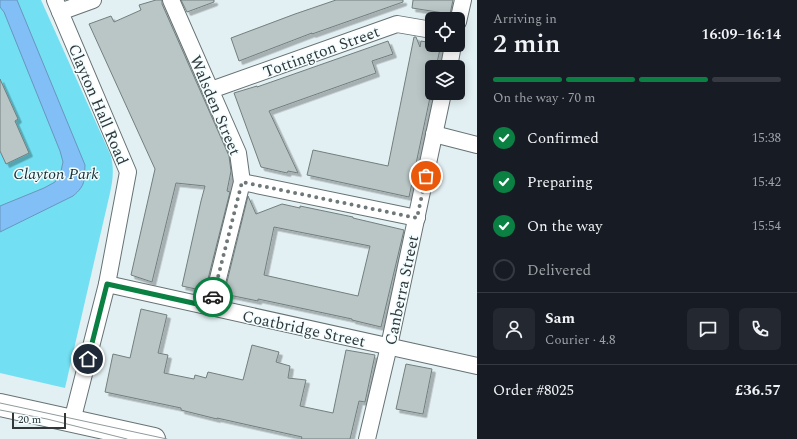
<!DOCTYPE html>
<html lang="en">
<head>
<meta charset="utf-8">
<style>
	:root { --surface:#171b24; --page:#242831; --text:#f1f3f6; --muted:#9ea1a6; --line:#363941; --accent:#0b8043 }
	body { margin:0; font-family:Spectral,serif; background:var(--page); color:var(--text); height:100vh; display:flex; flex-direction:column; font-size:15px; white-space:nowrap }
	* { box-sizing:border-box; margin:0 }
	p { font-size:13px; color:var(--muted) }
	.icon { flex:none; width:22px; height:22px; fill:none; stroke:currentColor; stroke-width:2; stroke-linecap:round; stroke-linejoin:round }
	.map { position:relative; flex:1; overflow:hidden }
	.drawer { display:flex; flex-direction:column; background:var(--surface); width:320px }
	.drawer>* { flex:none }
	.controls { position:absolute; left:425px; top:12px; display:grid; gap:8px }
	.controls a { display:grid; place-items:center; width:40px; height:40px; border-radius:6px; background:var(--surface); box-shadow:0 2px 10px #0003; font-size:20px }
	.scale { position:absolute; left:12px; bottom:10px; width:54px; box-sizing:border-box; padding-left:4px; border:2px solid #313738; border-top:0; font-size:11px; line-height:14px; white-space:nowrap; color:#313738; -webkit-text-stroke:3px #f2fdff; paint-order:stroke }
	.pin { position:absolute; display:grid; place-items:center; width:34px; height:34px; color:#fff; margin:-17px; border:2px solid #fff; border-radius:50%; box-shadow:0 1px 4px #0007 }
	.courier { position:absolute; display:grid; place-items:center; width:40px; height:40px; margin:-20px; border:3px solid #0b8043; border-radius:50%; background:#fff; color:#222; box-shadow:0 1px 5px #0007 }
	.headline em { font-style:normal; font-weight:600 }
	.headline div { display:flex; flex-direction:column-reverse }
	.headline { display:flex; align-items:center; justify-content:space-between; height:68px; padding:0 16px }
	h1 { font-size:26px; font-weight:600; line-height:30px }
	.bar { display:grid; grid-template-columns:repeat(4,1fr); gap:6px 4px; align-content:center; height:48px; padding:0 16px }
	.bar i { height:5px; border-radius:3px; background:var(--line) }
	.bar .on { background:var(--accent) }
	.bar p { grid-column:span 4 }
	.line { display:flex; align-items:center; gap:10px; padding:0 16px; border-top:1px solid var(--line) }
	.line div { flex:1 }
	.round { display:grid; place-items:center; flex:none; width:42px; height:42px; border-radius:6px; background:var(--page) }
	ol { padding:0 16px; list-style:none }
	li { display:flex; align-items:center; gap:12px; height:44px }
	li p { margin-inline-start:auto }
	li .icon { padding:4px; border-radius:50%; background:var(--accent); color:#fff; stroke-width:4 }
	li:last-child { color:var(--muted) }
	li i { width:22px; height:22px; border:2px solid var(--line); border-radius:50% }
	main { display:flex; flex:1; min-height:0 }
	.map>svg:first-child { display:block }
</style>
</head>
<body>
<main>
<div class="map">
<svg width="477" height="439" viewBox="0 0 477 439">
	<defs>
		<filter id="shadow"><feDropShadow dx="3.5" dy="3.5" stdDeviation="0" flood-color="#0004"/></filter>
	</defs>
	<rect width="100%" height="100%" fill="#e3f0f3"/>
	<!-- green -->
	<path fill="#72e0f2" d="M0,0H41L111,156C114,169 113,180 110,193L65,388L0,373Z"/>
	<!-- water -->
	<path fill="#81bff6" stroke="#6996bd" d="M0,0H17L85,165C84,181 86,185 73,196L0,232V206L44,188L55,182L61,171L63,162L60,151L4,12L0,7Z"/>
	<!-- building -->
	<g fill="#b9c6c5" stroke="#727f7e" fill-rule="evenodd" filter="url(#shadow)">
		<polygon points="156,0 162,0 162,4 229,156 231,171 227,191 230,192 205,291 182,286 201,201 205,186 176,183 152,282 131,275 155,169 89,24 111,16 114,22 141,10 139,5"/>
		<polygon points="181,0 214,0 214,2 187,12"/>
		<polygon points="336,0 403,0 403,2 312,34 312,33 239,61 231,38 295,14"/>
		<polygon points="413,0 453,0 450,14 412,8"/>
		<polygon points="414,37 416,37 420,47 421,41 432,43 432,45 441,45 436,67 432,67 432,88 409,197 307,175 313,150 388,166"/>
		<polygon points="388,41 393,54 372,61 376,73 269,111 298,173 288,171 287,173 261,167 234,93 257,86 257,87"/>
		<polygon points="0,79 18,119 15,121 29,153 6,164 0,151"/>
		<path d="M248,196L256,214L282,204L300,208V206L353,217V218L404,230L381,327L352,320V319L258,299V301L224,294ZM274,227L370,246L358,296L264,275Z"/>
		<polygon points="141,309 167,315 158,353 168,355 164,373 194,379 195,375 206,378 208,372 243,380 252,345 279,352 276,362 290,366 288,378 306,380 300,406 333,413 346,350 375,355 365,402 359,401 350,439 301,439 302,437 217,418 217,419 181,410 181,408 105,392 113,354 130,358"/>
		<polygon points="406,364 432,369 423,414 396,409"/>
	</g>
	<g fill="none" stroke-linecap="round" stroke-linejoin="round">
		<!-- street casing -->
		<g stroke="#667274" stroke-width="18">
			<g id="street">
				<polyline points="55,0 128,172 107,284 72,421"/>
				<polyline points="171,0 238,153 242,182 211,307"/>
				<polyline points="60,12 93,0"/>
				<polyline points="458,22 463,0"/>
				<polyline points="449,67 453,45"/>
				<polyline points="211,90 397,24 432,30"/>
				<polyline points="434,134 477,145"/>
				<polyline points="242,182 417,218"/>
				<polyline points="107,284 477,366"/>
				<polyline points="367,439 389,346 443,93"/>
			</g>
		</g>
		<!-- primary casing -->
		<g stroke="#667274" stroke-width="24">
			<polyline id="primary" points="0,405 154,439"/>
		</g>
		<!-- street -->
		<use href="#street" stroke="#fff" stroke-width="16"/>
		<!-- primary -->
		<use href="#primary" stroke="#fff" stroke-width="22"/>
		<!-- tram -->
		<g stroke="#909a9c" stroke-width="1">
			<polyline points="0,403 167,439"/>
			<polyline points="0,410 47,419 127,439"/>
		</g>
	</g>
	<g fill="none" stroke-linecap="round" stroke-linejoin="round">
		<!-- done -->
		<polyline stroke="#6f7879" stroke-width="4" stroke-dasharray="0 7.2" points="213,297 242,182 417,218 426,176"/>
		<!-- route -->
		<polyline stroke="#0b8043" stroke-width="5" points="88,359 107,284 211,307 213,297"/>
	</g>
	<g text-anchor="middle" stroke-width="3" stroke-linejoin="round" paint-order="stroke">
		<!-- street labels -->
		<g font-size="16" fill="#313738" stroke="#f2fdff">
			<text transform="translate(321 51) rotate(-20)" y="6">Tottington Street</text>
			<text transform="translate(99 104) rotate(67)" y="6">Clayton Hall Road</text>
			<text transform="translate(216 105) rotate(67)" y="6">Walsden Street</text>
			<text transform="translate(401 290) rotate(-78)" y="6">Canberra Street</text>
			<text transform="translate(304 328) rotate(12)" y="6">Coatbridge Street</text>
		</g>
		<!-- park labels -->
		<g font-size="16" font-style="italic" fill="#183035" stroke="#f2fdff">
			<text x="56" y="179">Clayton Park</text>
		</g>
	</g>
</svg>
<div class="controls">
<a><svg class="icon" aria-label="locate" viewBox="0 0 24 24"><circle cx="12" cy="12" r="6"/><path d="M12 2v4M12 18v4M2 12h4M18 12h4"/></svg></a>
<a><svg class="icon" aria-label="layers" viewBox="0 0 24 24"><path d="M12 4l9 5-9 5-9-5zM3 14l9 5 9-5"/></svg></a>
</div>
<div class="scale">20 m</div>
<div class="pin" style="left:426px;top:176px;background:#ea580c"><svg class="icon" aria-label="bag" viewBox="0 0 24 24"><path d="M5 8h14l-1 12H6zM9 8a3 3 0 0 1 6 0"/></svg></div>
<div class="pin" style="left:88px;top:359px;background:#1f2937"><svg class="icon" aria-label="home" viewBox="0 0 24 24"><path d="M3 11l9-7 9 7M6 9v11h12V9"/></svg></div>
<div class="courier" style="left:213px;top:297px"><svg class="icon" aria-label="car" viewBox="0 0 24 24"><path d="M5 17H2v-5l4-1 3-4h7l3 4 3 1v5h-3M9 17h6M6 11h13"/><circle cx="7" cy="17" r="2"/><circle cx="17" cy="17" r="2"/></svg></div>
</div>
<section class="drawer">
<div class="headline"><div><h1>2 min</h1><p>Arriving in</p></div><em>16:09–16:14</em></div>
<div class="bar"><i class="on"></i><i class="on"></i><i class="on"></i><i></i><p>On the way · 70 m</p></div>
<ol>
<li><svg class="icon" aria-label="check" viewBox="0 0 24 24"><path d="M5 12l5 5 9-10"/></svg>Confirmed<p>15:38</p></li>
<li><svg class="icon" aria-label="check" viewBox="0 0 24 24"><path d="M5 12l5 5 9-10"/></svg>Preparing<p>15:42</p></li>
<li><svg class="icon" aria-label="check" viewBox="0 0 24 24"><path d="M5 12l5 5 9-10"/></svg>On the way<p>15:54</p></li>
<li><i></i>Delivered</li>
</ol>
<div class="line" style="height:72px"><a class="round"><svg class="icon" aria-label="person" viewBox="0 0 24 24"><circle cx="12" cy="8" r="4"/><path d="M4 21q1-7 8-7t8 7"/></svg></a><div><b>Sam</b><p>Courier · 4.8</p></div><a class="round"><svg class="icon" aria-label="chat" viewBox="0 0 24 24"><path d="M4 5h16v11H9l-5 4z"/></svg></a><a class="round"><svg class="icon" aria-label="phone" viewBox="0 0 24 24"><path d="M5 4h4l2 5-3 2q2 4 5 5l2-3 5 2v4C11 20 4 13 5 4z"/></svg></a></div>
<div class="line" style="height:52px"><div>Order #8025</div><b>£36.57</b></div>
</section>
</main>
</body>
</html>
